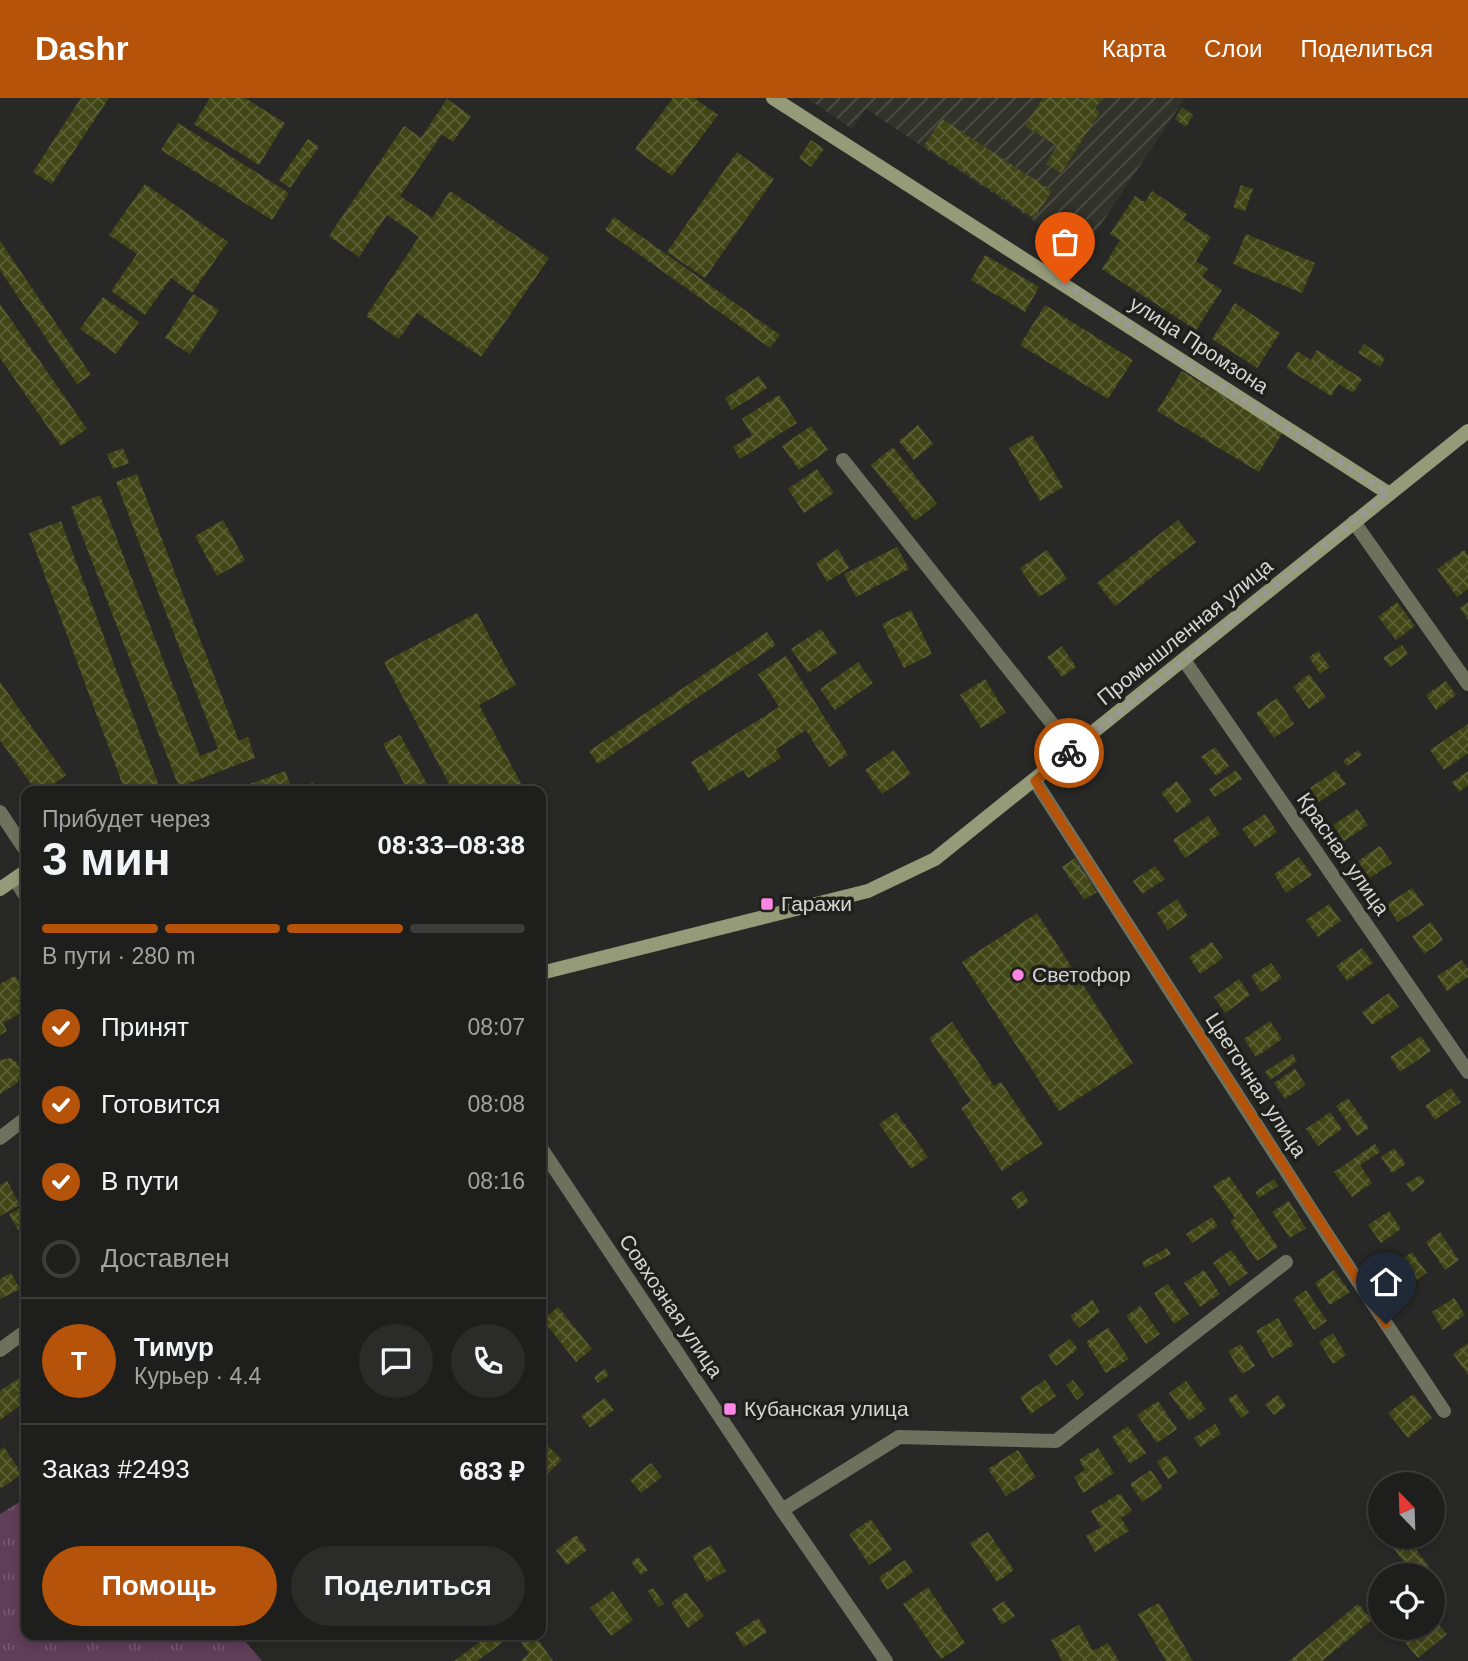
<!DOCTYPE html>
<html lang="ru">
<head>
<meta charset="utf-8">
<style>
	:root { --surface:#1e1f1c; --page:#2b2c29; --text:#f1f3f6; --muted:#a1a2a3; --line:#3c3d3b; --accent:#b45309 }
	body { margin:0; font-family:Arial,sans-serif; background:var(--page); color:var(--text); height:100vh; display:flex; flex-direction:column; font-size:26px; white-space:nowrap }
	* { box-sizing:border-box; margin:0 }
	p { font-size:23px; color:var(--muted) }
	.icon { flex:none; width:38px; height:38px; fill:none; stroke:currentColor; stroke-width:2; stroke-linecap:round; stroke-linejoin:round }
	.map { position:relative; flex:1; overflow:hidden }
	.panel { position:absolute; left:21px; top:688px; width:525px; height:854px; display:flex; flex-direction:column; background:var(--surface); border-radius:14px; box-shadow:0 4px 10px #0003,0 0 0 2px var(--line) }
	.panel>* { flex:none }
	.needle { width:46px; rotate:337deg }
	.fabs { position:absolute; left:1368px; top:1374px; display:grid; gap:14px }
	.fabs a { display:grid; place-items:center; width:77px; height:77px; border-radius:50%; background:var(--surface); box-shadow:0 4px 10px #0003,0 0 0 2px var(--line); font-size:35px }
	.pin { position:absolute; display:grid; place-items:center; width:60px; height:60px; color:#fff; margin:-72px -30px; border-radius:50% 50% 50% 0; rotate:-45deg; box-shadow:0 0 7px #0007 }
	.pin .icon { rotate:45deg }
	.courier { position:absolute; display:grid; place-items:center; width:70px; height:70px; margin:-35px; border:5px solid #b45309; border-radius:50%; background:#fff; color:#222; box-shadow:0 2px 9px #0007 }
	.summary em { font-style:normal; font-weight:800 }
	.summary div { display:flex; flex-direction:column-reverse }
	.summary { display:flex; align-items:center; justify-content:space-between; height:119px; padding:0 21px }
	h1 { font-size:46px; font-weight:800; line-height:52px }
	.bar { display:grid; grid-template-columns:repeat(4,1fr); gap:10px 7px; align-content:center; height:84px; padding:0 21px }
	.bar i { height:9px; border-radius:5px; background:var(--line) }
	.bar .active { background:var(--accent) }
	.bar p { grid-column:span 4 }
	.line { display:flex; align-items:center; gap:18px; padding:0 21px; border-top:2px solid var(--line) }
	.line div { flex:1 }
	.round { display:grid; place-items:center; flex:none; width:74px; height:74px; border-radius:37px; background:var(--page) }
	ol { padding:0 21px; list-style:none }
	li { display:flex; align-items:center; gap:21px; height:77px }
	li p { margin-inline-start:auto }
	li .icon { padding:7px; border-radius:50%; background:var(--accent); color:#fff; stroke-width:4 }
	li:last-child { color:var(--muted) }
	li i { width:38px; height:38px; border:4px solid var(--line); border-radius:50% }
	.action { display:flex; gap:14px; margin-top:auto; padding:14px 21px }
	.action a { flex:1; height:80px; border-radius:42px; background:var(--accent); color:#fff; font-size:28px; font-weight:800; line-height:80px; text-align:center }
	.action a+a { background:var(--page); color:var(--text) }
	header { display:flex; align-items:center; gap:42px; box-sizing:border-box; height:98px; padding:0 35px; background:var(--accent); color:#fff }
	header strong { font-size:33px }
	nav { display:flex; gap:38px; margin-inline-start:auto; font-size:24px }
	.map>svg:first-child { display:block }
</style>
</head>
<body>
<header>
<strong>Dashr</strong>
<nav><a>Карта</a><a>Слои</a><a>Поделиться</a></nav>
</header>
<div class="map">
<svg width="1468" height="1563" viewBox="0 0 1468 1563">
	<defs>
		<pattern id="industrial-furrows" width="10" height="10" patternUnits="userSpaceOnUse" patternTransform="scale(1.75)"><rect width="10" height="10" fill="#313229"/><path d="M-1 1l2-2M0 10L10 0M9 11l2-2" fill="none" stroke="#4e4f47"/></pattern>
		<pattern id="park-tufts" width="24" height="20" patternUnits="userSpaceOnUse" patternTransform="scale(1.75)"><rect width="24" height="20" fill="#5f3e58"/><path d="M3 7l-1-3M5 7V3M7 7l1-3M15 17l-1-3M17 17v-4M19 17l1-3" fill="none" stroke="#75596f"/></pattern>
		<pattern id="building-cross-hatch" width="8" height="8" patternUnits="userSpaceOnUse" patternTransform="scale(1.75)"><rect width="8" height="8" fill="#404615"/><path d="M0 0l8 8M0 8l8-8" fill="none" stroke="#5b6036"/></pattern>
	</defs>
	<rect width="100%" height="100%" fill="#282926"/>
	<!-- industrial -->
	<polygon fill="url(#industrial-furrows)" points="807,0 1185,0 1082,155 866,11 852,31"/>
	<!-- park -->
	<polygon fill="url(#park-tufts)" points="26,1400 26,1536 240,1537 262,1563 0,1563 0,1416"/>
	<!-- building -->
	<g fill="url(#building-cross-hatch)">
		<polygon points="81,0 109,0 52,86 33,74"/>
		<polygon points="210,0 245,0 285,25 259,67 194,26"/>
		<polygon points="673,0 694,0 718,17 672,78 635,51"/>
		<polygon points="1043,0 1078,0 1083,3 1085,0 1102,0 1095,11 1100,14 1061,75 1046,66 1057,48 1025,28"/>
		<polygon points="447,1 471,18 453,44 442,36 400,98 432,120 450,93 549,160 481,259 417,215 399,241 366,218 419,139 387,117 359,159 329,138 404,28 421,40"/>
		<polygon points="1182,9 1193,17 1186,29 1175,21"/>
		<polygon points="942,21 1052,93 1034,120 924,48"/>
		<polygon points="178,25 289,95 272,122 161,52"/>
		<polygon points="308,41 319,49 290,90 279,82"/>
		<polygon points="811,42 824,51 811,69 799,60"/>
		<polygon points="737,54 774,81 705,180 667,154"/>
		<polygon points="145,86 228,144 192,195 171,180 145,217 111,193 137,156 109,137"/>
		<polygon points="1241,87 1253,91 1245,113 1233,109"/>
		<polygon points="1152,93 1187,116 1183,121 1211,139 1196,163 1208,171 1202,179 1222,192 1196,232 1102,171 1120,142 1110,136 1135,98 1145,104"/>
		<polygon points="614,119 780,237 770,250 605,132"/>
		<polygon points="1246,136 1315,165 1302,195 1233,166"/>
		<polygon points="0,143 91,277 77,286 0,172"/>
		<polygon points="985,157 1039,189 1025,214 971,182"/>
		<polygon points="193,196 219,212 190,256 165,240"/>
		<polygon points="103,199 139,224 116,256 80,231"/>
		<polygon points="1235,205 1280,235 1257,270 1212,241"/>
		<polygon points="0,206 87,331 61,348 0,260"/>
		<polygon points="1045,207 1133,262 1108,301 1020,247"/>
		<polygon points="1364,246 1385,260 1380,269 1358,255"/>
		<polygon points="1317,252 1362,281 1353,295 1339,286 1331,298 1286,270 1297,253 1311,262"/>
		<polygon points="1182,273 1283,334 1259,374 1157,313"/>
		<polygon points="759,278 767,290 732,312 725,300"/>
		<polygon points="779,297 797,325 740,361 733,349 752,337 742,321"/>
		<polygon points="918,327 933,346 914,362 899,343"/>
		<polygon points="811,328 828,352 799,372 782,348"/>
		<polygon points="1032,337 1063,389 1040,403 1009,350"/>
		<polygon points="893,349 937,406 915,423 871,367"/>
		<polygon points="123,350 129,365 113,371 107,356"/>
		<polygon points="817,371 834,395 804,415 788,391"/>
		<polygon points="137,376 239,643 248,639 255,660 179,689 71,409 100,397 200,658 218,651 116,384"/>
		<polygon points="223,422 245,462 217,478 195,438"/>
		<polygon points="1178,422 1196,444 1115,508 1097,485"/>
		<polygon points="61,423 161,693 125,693 29,435"/>
		<polygon points="897,449 909,471 856,499 844,476"/>
		<polygon points="838,451 849,470 827,484 816,465"/>
		<polygon points="1047,452 1067,481 1039,499 1020,470"/>
		<polygon points="1464,452 1468,458 1468,491 1457,499 1437,471"/>
		<polygon points="1397,504 1415,528 1396,542 1378,519"/>
		<polygon points="1468,504 1468,522 1460,510"/>
		<polygon points="911,512 932,556 904,570 882,526"/>
		<polygon points="477,515 516,587 479,607 525,693 453,693 384,564"/>
		<polygon points="821,531 837,555 808,575 791,551"/>
		<polygon points="767,534 776,547 598,666 589,653"/>
		<polygon points="1402,547 1408,556 1390,569 1383,560"/>
		<polygon points="1062,548 1076,569 1062,579 1047,559"/>
		<polygon points="1318,553 1330,569 1320,576 1309,559"/>
		<polygon points="786,558 848,657 829,669 806,632 776,651 781,660 748,680 743,672 709,693 691,664 779,609 758,576"/>
		<polygon points="858,564 873,585 835,612 820,591"/>
		<polygon points="1309,576 1326,599 1309,611 1293,589"/>
		<polygon points="985,581 1006,615 981,630 960,597"/>
		<polygon points="1446,583 1456,597 1436,612 1426,597"/>
		<polygon points="0,584 66,677 44,693 36,693 0,642"/>
		<polygon points="1277,600 1294,626 1274,640 1256,615"/>
		<polygon points="1468,626 1468,655 1444,672 1430,652"/>
		<polygon points="400,637 431,693 408,693 383,646"/>
		<polygon points="1215,649 1229,668 1216,678 1201,659"/>
		<polygon points="894,652 911,676 882,696 865,672"/>
		<polygon points="1358,652 1362,657 1347,668 1343,663"/>
		<polygon points="1236,672 1242,681 1215,699 1209,691"/>
		<polygon points="1336,672 1346,686 1319,704 1310,690"/>
		<polygon points="285,673 293,693 253,693 250,686"/>
		<polygon points="1468,673 1468,687 1459,694 1452,684"/>
		<polygon points="1177,683 1192,704 1177,715 1161,695"/>
		<polygon points="313,684 318,693 296,693"/>
		<polygon points="1357,711 1368,727 1344,743 1333,727"/>
		<polygon points="1265,716 1277,734 1255,749 1242,731"/>
		<polygon points="1208,718 1220,736 1185,760 1173,742"/>
		<polygon points="1380,748 1392,765 1370,780 1358,763"/>
		<polygon points="1299,759 1312,777 1286,795 1274,776"/>
		<polygon points="1075,760 1097,794 1084,802 1062,769"/>
		<polygon points="1155,768 1165,781 1142,796 1133,783"/>
		<polygon points="1412,790 1424,807 1398,824 1386,807"/>
		<polygon points="1177,801 1188,818 1168,832 1157,815"/>
		<polygon points="1329,806 1341,823 1318,839 1306,822"/>
		<polygon points="1037,815 1133,965 1059,1013 962,864"/>
		<polygon points="1431,824 1443,842 1424,856 1412,838"/>
		<polygon points="1212,844 1223,860 1200,876 1189,859"/>
		<polygon points="1362,850 1373,865 1347,883 1336,868"/>
		<polygon points="1462,862 1468,871 1468,879 1447,893 1437,878"/>
		<polygon points="1271,865 1282,880 1261,894 1251,878"/>
		<polygon points="14,878 23,886 19,916 3,925 7,933 0,937 0,886"/>
		<polygon points="1239,881 1250,897 1225,915 1214,899"/>
		<polygon points="1389,895 1399,909 1372,927 1362,914"/>
		<polygon points="1270,923 1282,941 1256,959 1244,941"/>
		<polygon points="952,924 994,988 1001,984 1043,1046 1002,1073 961,1010 971,1003 929,940"/>
		<polygon points="1421,938 1431,953 1400,974 1390,959"/>
		<polygon points="1292,956 1297,963 1270,982 1265,974"/>
		<polygon points="11,960 17,965 21,972 20,978 17,985 0,996 0,962"/>
		<polygon points="1295,971 1306,987 1285,1001 1274,985"/>
		<polygon points="1451,990 1461,1004 1435,1022 1425,1008"/>
		<polygon points="1348,1000 1369,1030 1357,1038 1336,1008"/>
		<polygon points="896,1014 928,1059 911,1071 879,1026"/>
		<polygon points="1330,1014 1342,1031 1318,1048 1306,1031"/>
		<polygon points="1375,1046 1380,1054 1360,1067 1372,1085 1352,1099 1334,1074"/>
		<polygon points="1394,1050 1406,1066 1392,1075 1381,1059"/>
		<polygon points="1420,1077 1425,1084 1412,1094 1406,1086"/>
		<polygon points="26,1078 26,1094 20,1082"/>
		<polygon points="1229,1078 1278,1149 1257,1163 1230,1124 1235,1120 1213,1088"/>
		<polygon points="1274,1081 1278,1088 1259,1100 1255,1094"/>
		<polygon points="7,1083 20,1107 0,1118 0,1087"/>
		<polygon points="1022,1093 1029,1104 1018,1111 1011,1100"/>
		<polygon points="1289,1103 1306,1130 1290,1140 1272,1114"/>
		<polygon points="21,1110 26,1120 26,1128 18,1132 9,1116"/>
		<polygon points="1389,1113 1401,1131 1381,1145 1368,1127"/>
		<polygon points="1212,1119 1218,1128 1192,1145 1186,1136"/>
		<polygon points="1440,1134 1459,1162 1445,1172 1426,1144"/>
		<polygon points="1167,1150 1171,1156 1145,1170 1142,1164"/>
		<polygon points="1231,1152 1248,1175 1230,1188 1213,1165"/>
		<polygon points="1412,1154 1427,1175 1410,1187 1395,1166"/>
		<polygon points="1204,1172 1220,1196 1200,1209 1184,1185"/>
		<polygon points="1334,1172 1350,1194 1330,1207 1315,1185"/>
		<polygon points="11,1175 20,1191 0,1201 0,1181"/>
		<polygon points="1168,1186 1189,1216 1174,1226 1154,1195"/>
		<polygon points="1306,1192 1327,1223 1314,1232 1293,1201"/>
		<polygon points="1454,1200 1465,1217 1443,1232 1432,1214"/>
		<polygon points="1092,1202 1100,1214 1079,1230 1070,1218"/>
		<polygon points="1140,1208 1160,1236 1146,1246 1126,1218"/>
		<polygon points="558,1209 592,1251 576,1264 543,1222"/>
		<polygon points="1278,1220 1294,1247 1272,1260 1256,1233"/>
		<polygon points="1108,1230 1129,1261 1106,1275 1086,1244"/>
		<polygon points="1333,1235 1346,1257 1333,1266 1319,1244"/>
		<polygon points="1070,1241 1078,1251 1056,1268 1048,1257"/>
		<polygon points="1468,1245 1468,1277 1453,1256"/>
		<polygon points="1241,1246 1255,1268 1242,1276 1228,1253"/>
		<polygon points="605,1271 609,1277 598,1285 594,1279"/>
		<polygon points="26,1275 26,1303 0,1322 0,1293"/>
		<polygon points="1045,1282 1056,1298 1031,1316 1020,1299"/>
		<polygon points="1073,1282 1084,1296 1077,1302 1066,1287"/>
		<polygon points="1186,1283 1206,1311 1189,1323 1169,1295"/>
		<polygon points="1236,1296 1249,1314 1241,1320 1228,1301"/>
		<polygon points="1413,1296 1432,1320 1408,1340 1388,1315"/>
		<polygon points="1278,1297 1286,1308 1274,1317 1265,1306"/>
		<polygon points="605,1300 614,1312 590,1330 581,1318"/>
		<polygon points="1158,1303 1177,1331 1157,1345 1137,1317"/>
		<polygon points="1215,1326 1221,1336 1200,1349 1194,1340"/>
		<polygon points="1128,1328 1146,1355 1130,1366 1112,1339"/>
		<polygon points="545,1345 562,1362 541,1382 541,1349"/>
		<polygon points="4,1349 22,1376 0,1391 0,1352"/>
		<polygon points="1098,1350 1114,1375 1083,1395 1074,1379 1085,1372 1079,1362"/>
		<polygon points="1018,1352 1036,1379 1006,1398 988,1371"/>
		<polygon points="1167,1357 1178,1375 1168,1381 1157,1364"/>
		<polygon points="651,1365 662,1379 641,1395 630,1382"/>
		<polygon points="1151,1372 1163,1390 1142,1404 1130,1386"/>
		<polygon points="1120,1395 1132,1413 1121,1420 1129,1433 1095,1454 1086,1438 1101,1429 1091,1413"/>
		<polygon points="871,1421 892,1452 869,1467 849,1436"/>
		<polygon points="988,1434 1014,1472 997,1484 970,1445"/>
		<polygon points="576,1437 587,1452 567,1467 556,1452"/>
		<polygon points="1390,1438 1406,1438 1429,1469 1418,1477 1414,1477 1386,1441"/>
		<polygon points="711,1447 726,1473 707,1484 692,1458"/>
		<polygon points="638,1459 648,1472 641,1477 631,1464"/>
		<polygon points="905,1462 913,1474 887,1492 879,1479"/>
		<polygon points="928,1489 965,1545 941,1561 903,1506"/>
		<polygon points="653,1490 664,1506 658,1509 648,1493"/>
		<polygon points="613,1493 633,1522 611,1538 590,1510"/>
		<polygon points="686,1494 704,1518 688,1530 671,1505"/>
		<polygon points="1004,1503 1015,1518 1002,1527 992,1511"/>
		<polygon points="1159,1505 1193,1563 1166,1563 1138,1516"/>
		<polygon points="1358,1506 1372,1522 1322,1563 1289,1563"/>
		<polygon points="758,1520 767,1534 744,1549 735,1535"/>
		<polygon points="1433,1520 1447,1536 1418,1560 1404,1543 1420,1530 1433,1530"/>
		<polygon points="1079,1527 1093,1553 1108,1545 1119,1563 1062,1563 1051,1542"/>
		<polygon points="491,1536 514,1536 477,1563 454,1563"/>
		<polygon points="515,1536 534,1536 553,1563 520,1563 529,1556"/>
	</g>
	<g fill="none" stroke-linecap="round" stroke-linejoin="round">
		<!-- minor -->
		<g stroke="#6e715d" stroke-width="14">
			<polyline points="843,362 1073,652"/>
			<polyline points="1354,424 1468,586"/>
			<polyline points="1184,562 1468,974"/>
			<polyline points="1035,683 1328,1138 1444,1313"/>
			<polyline points="0,714 26,753"/>
			<polyline points="15,781 26,799"/>
			<polyline points="0,1040 26,1020"/>
			<polyline points="541,1050 782,1412 886,1563"/>
			<polyline points="0,1252 26,1233"/>
			<polyline points="782,1412 899,1339 1056,1343 1286,1164"/>
		</g>
		<!-- secondary -->
		<g stroke="#959b79" stroke-width="14">
			<polyline points="773,0 1388,395"/>
			<polyline points="0,791 26,773"/>
			<polyline points="541,875 868,793 935,761 1468,333"/>
		</g>
	</g>
	<g fill="none" stroke-linecap="round" stroke-linejoin="round">
		<!-- done -->
		<polyline stroke="#989996" stroke-width="7" stroke-dasharray="0 12.6" points="1065,186 1388,395 1069,655"/>
		<!-- route -->
		<polyline stroke="#b45309" stroke-width="9" points="1069,655 1035,683 1386,1226"/>
	</g>
	<!-- markers -->
	<g fill="#fc86e4" stroke="#1f1f1c" stroke-width="2.5">
		<rect x="760" y="799" width="14" height="14" rx="3.5"/>
		<circle cx="1018" cy="877" r="7"/>
		<rect x="723" y="1304" width="14" height="14" rx="3.5"/>
	</g>
	<g text-anchor="middle" stroke-width="7" stroke-linejoin="round" paint-order="stroke">
		<!-- street labels -->
		<g font-size="21" fill="#d5d5d3" stroke="#1f1f1c">
			<text transform="translate(1199 247) rotate(33)" y="7">улица Промзона</text>
			<text transform="translate(1185 534) rotate(-39)" y="7">Промышленная улица</text>
			<text transform="translate(1343 756) rotate(55)" y="7">Красная улица</text>
			<text transform="translate(1256 987) rotate(57)" y="7">Цветочная улица</text>
			<text transform="translate(671 1208) rotate(56)" y="7">Совхозная улица</text>
		</g>
		<!-- poi labels -->
		<g font-size="21" fill="#d5d5d3" stroke="#1f1f1c" text-anchor="start">
			<text x="781" y="813">Гаражи</text>
			<text x="1032" y="884">Светофор</text>
			<text x="744" y="1318">Кубанская улица</text>
		</g>
	</g>
</svg>
<div class="fabs">
<a><svg class="needle" viewBox="-14 -14 28 28"><path d="M0-13l5 13h-10z" fill="#e53935"/><path d="M0 13l5-13h-10z" fill="#a1a2a3"/></svg></a>
<a><svg class="icon" aria-label="locate" viewBox="0 0 24 24"><circle cx="12" cy="12" r="6"/><path d="M12 2v4M12 18v4M2 12h4M18 12h4"/></svg></a>
</div>
<div class="pin" style="left:1065px;top:186px;background:#ea580c"><svg class="icon" aria-label="bag" viewBox="0 0 24 24"><path d="M5 8h14l-1 12H6zM9 8a3 3 0 0 1 6 0"/></svg></div>
<div class="pin" style="left:1386px;top:1226px;background:#1f2937"><svg class="icon" aria-label="home" viewBox="0 0 24 24"><path d="M3 11l9-7 9 7M6 9v11h12V9"/></svg></div>
<div class="courier" style="left:1069px;top:655px"><svg class="icon" aria-label="bike" viewBox="0 0 24 24"><circle cx="6" cy="16" r="4"/><circle cx="18" cy="16" r="4"/><path d="M6 16l4-8h5l3 8M10 8l3 8H6M13 5h3"/></svg></div>
<section class="panel">
<div class="summary"><div><h1>3 мин</h1><p>Прибудет через</p></div><em>08:33–08:38</em></div>
<div class="bar"><i class="active"></i><i class="active"></i><i class="active"></i><i></i><p>В пути · 280 m</p></div>
<ol>
<li><svg class="icon" aria-label="check" viewBox="0 0 24 24"><path d="M5 12l5 5 9-10"/></svg>Принят<p>08:07</p></li>
<li><svg class="icon" aria-label="check" viewBox="0 0 24 24"><path d="M5 12l5 5 9-10"/></svg>Готовится<p>08:08</p></li>
<li><svg class="icon" aria-label="check" viewBox="0 0 24 24"><path d="M5 12l5 5 9-10"/></svg>В пути<p>08:16</p></li>
<li><i></i>Доставлен</li>
</ol>
<div class="line" style="height:126px"><b class="round" style="background:var(--accent);color:#fff">Т</b><div><b>Тимур</b><p>Курьер · 4.4</p></div><a class="round"><svg class="icon" aria-label="chat" viewBox="0 0 24 24"><path d="M4 5h16v11H9l-5 4z"/></svg></a><a class="round"><svg class="icon" aria-label="phone" viewBox="0 0 24 24"><path d="M5 4h4l2 5-3 2q2 4 5 5l2-3 5 2v4C11 20 4 13 5 4z"/></svg></a></div>
<div class="line" style="height:91px"><div>Заказ #2493</div><b>683 ₽</b></div>
<div class="action"><a>Помощь</a><a>Поделиться</a></div>
</section>
</div>
</body>
</html>
